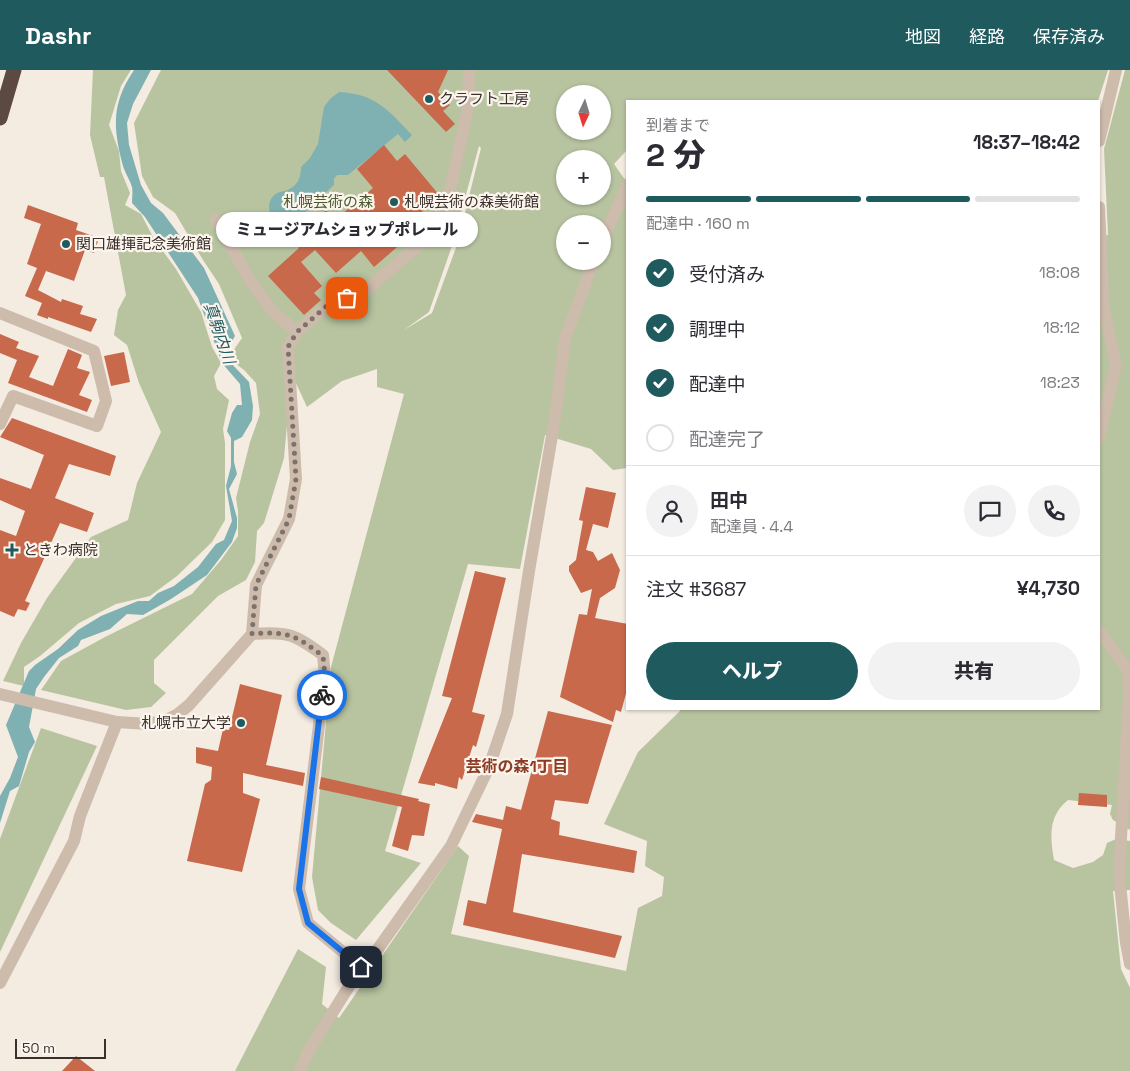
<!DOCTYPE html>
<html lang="ja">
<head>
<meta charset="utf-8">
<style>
	:root { --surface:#fff; --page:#f2f2f3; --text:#2b2b33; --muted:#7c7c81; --line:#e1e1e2; --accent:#1f5a5e }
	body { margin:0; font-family:"Space Grotesk","Noto Sans JP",sans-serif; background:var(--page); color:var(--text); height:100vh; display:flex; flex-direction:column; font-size:19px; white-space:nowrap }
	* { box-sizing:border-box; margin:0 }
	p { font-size:16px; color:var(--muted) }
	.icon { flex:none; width:28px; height:28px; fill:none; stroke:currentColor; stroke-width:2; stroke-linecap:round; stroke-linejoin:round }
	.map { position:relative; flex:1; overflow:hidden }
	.drawer { position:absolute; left:626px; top:30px; width:474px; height:610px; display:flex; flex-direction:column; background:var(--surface); border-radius:0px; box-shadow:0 1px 4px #0004 }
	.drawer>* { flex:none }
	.needle { width:32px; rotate:184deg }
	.tools { position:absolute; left:556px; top:15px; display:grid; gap:10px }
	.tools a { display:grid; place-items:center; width:55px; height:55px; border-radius:50%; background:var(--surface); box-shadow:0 1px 4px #0004; font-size:25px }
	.scale { position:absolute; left:15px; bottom:12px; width:91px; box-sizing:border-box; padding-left:5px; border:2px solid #3b302b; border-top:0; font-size:14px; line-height:18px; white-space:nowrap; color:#3b302b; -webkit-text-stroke:4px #fbf5ee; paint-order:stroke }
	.pin { position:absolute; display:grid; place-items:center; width:42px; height:42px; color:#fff; margin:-21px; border-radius:10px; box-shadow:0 2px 8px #0006 }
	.courier { position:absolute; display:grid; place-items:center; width:50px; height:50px; margin:-25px; border:4px solid #1a73e8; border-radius:50%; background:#fff; color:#222; box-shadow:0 1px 6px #0007 }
	.bubble { position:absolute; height:35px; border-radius:18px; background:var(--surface); box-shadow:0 1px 4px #0004; font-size:16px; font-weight:800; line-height:35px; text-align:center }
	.head em { font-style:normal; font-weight:800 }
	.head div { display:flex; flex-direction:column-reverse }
	.head { display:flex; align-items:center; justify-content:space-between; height:85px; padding:0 20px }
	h1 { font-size:32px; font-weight:800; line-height:38px }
	.bar { display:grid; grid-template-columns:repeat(4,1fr); gap:8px 5px; align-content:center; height:60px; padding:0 20px }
	.bar i { height:6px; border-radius:4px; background:var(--line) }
	.bar .active { background:var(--accent) }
	.bar p { grid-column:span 4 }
	.line { display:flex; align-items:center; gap:12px; padding:0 20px; border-top:1px solid var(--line) }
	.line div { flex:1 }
	.round { display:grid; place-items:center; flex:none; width:52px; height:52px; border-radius:26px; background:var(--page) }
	ol { padding:0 20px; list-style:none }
	li { display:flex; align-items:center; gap:15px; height:55px }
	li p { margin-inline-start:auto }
	li .icon { padding:5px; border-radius:50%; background:var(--accent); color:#fff; stroke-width:4 }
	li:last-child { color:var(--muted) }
	li i { width:28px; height:28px; border:2px solid var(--line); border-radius:50% }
	.cta { display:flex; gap:10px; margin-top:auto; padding:10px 20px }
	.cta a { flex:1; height:58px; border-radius:30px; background:var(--accent); color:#fff; font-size:20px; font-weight:800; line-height:58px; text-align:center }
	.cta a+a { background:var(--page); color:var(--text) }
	header { display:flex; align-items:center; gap:30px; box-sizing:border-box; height:70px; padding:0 25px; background:var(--accent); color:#fff }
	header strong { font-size:24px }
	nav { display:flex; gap:28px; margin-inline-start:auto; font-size:18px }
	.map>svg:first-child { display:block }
</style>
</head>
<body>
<header>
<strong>Dashr</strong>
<nav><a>地図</a><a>経路</a><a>保存済み</a></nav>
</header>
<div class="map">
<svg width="1130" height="1001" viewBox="0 0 1130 1001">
	<rect width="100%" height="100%" fill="#f4ebe1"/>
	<!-- green -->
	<g fill="#b8c4a0" fill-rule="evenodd">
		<polygon points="93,0 131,0 121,16 109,55 119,81 121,101 130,123 125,135 141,144 154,169 176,199 201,242 212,277 221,293 214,306 217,319 229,330 223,359 225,373 225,450 212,472 177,506 150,526 116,534 79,553 40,586 24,597 24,616 3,611 21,573 47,528 91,467 128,450 137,413 161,362 139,313 127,275 114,265 118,240 126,225 104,107 100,107 90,65"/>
		<path d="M161,0H1108L1098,31H628L627,80L614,94L628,114L627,398L613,400L591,379L545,365L520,499L468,494L385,781L421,793L356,870L331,853L318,840L312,807L331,597L404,324L377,317V299L342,311L307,337L295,311L288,344L284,388L264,453L257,461L255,492L246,510L218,526L154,590V613L166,623L151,637L126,640L41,620L61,591L105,567L192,524L221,490L238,466V441L236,428L250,372L260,344L256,313L244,300L231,290L233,281L242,268L219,214L203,190L175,143L153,127L142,106L134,53ZM565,24H602V61H565ZM479,76L481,78L457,175L432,243L404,260L429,242L453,173ZM565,89H602V126H565ZM565,154H602V191H565Z"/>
		<path d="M1125,0H1130V760L1113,750L1110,744L1112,735L1068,730C1048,746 1050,767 1054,790L1073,798L1093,792L1103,785L1107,773L1116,769L1130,771V820L1113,821L1121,899L1130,918V1001H235L298,879L326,897L322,934L339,948L458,776L469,786L451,864L626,901L638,838L662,826L664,807L645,796L647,771L604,754L638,682L679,642L681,639H1099V166L1108,165L1104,79Z"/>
		<polygon points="41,658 97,676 0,882 0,769"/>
	</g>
	<!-- water -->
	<g fill="#7fb0b2">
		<path d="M134,0H151L133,34L127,53L129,75L141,115L151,133L163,143L204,198L235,266L228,278V290L249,312L253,336L252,350L242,367L234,371V392L237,404L229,419L237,448V458L232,472L207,505L171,529L143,545L127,544L110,559L81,570L78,576L59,588L44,607L36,619L29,657L35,672L29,682L19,716L10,721L0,753V726L10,708L18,687L6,655L29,601L35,595L58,579L78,560L101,546L138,531H149L158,523L174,516L198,497L216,474L224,470L232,451L226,416L231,396V368L227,361L232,343L237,335H242L240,314L222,293L198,228L145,147L132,133C132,128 133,122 132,117C130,110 125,103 123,96C113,58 111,34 134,0Z"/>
		<path d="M339,22C376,24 388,40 412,65L405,72L398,64L348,105H337L334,109V115L288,158L281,162C273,153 261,133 277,123C279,122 282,122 285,121C297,117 301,109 301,97L310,88L318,74L324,37L330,29Z"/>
	</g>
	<!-- building -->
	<g fill="#c8694b">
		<polygon points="387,0 448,0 438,22 450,35 443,41 455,54 446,62"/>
		<polygon points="384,75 397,91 405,84 440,126 410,152 417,160 374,197 361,181 336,203 315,180 301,192 322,216 314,223 321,230 304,245 268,206 299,178 292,169 326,140 335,150 373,118 357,99"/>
		<polygon points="28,135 78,153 76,160 99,168 94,183 85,180 74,211 46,201 38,220 61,232 62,229 83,236 80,244 97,249 91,262 48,247 48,249 37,245 42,233 25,226 37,198 27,194 41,154 24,148"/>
		<polygon points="0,264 19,272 16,278 39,286 29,307 53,316 68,279 82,285 77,298 90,302 79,325 92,330 87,342 8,313 17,290 0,283"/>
		<polygon points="124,282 130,312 111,316 104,286"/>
		<polygon points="12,348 116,386 110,406 69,394 55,428 94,443 87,462 60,453 25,531 30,533 26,541 18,539 14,547 0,541 0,460 16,466 25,441 0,430 0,408 31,419 44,385 0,367"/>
		<polygon points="586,417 616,423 608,458 593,454 586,480 593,482 598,491 612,483 620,500 615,518 600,528 595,548 628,554 628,616 621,642 616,640 613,652 560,627 579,544 587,545 592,519 581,523 569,501 569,496 576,490 583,451 579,450"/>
		<polygon points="475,501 506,508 472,642 485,645 476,677 473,675 462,710 459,707 457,719 435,713 435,716 418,713 452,628 442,626"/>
		<polygon points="240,614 282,625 266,695 305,703 303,716 243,703 243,723 260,729 242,802 187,791 205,714 211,710 212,697 196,693 196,677 218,681 223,659 229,660"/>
		<polygon points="548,641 612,655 588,734 555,730 551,749 560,752 559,765 637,781 634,803 522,784 513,842 622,866 615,888 463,855 468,830 486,834 502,759 472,752 476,744 503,750 506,736 521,740"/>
		<polygon points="321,707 419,729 418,731 430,734 424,766 412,765 408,781 392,776 402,737 319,719"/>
		<polygon points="1079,723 1107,725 1107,737 1078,735"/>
		<polygon points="76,986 95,1001 62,1001"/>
	</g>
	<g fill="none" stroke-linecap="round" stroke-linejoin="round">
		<!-- minor -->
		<g stroke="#cdbbac" stroke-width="12">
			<polyline points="1099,71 1116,0"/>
			<polyline points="1099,137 1104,240 1116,295 1099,367"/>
			<polyline points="216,150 250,210 272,241 297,262"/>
			<polyline points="602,171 628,114"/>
			<polyline points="0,243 94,281 106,331 97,356 13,326 0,354"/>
			<polyline points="1099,561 1128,600 1129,624 1119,804 1126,873 1130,894"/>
			<polyline points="252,564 256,515 289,449 296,409 288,277 297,262 329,234 365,221 437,160 444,148 468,38 469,0"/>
			<path d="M0,624L117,652L148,654L164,651L178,644L189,635L252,564C288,561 294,564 323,585L325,606L299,819L308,853L361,897"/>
			<polyline points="0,913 74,771 80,746 117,652"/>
			<polyline points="300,1001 308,982 361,897 375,883 451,776 489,697 507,644 529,501 554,354 565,268 594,191"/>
		</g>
		<!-- highway -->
		<polyline stroke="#5c4a42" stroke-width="15" points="0,48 14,0"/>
	</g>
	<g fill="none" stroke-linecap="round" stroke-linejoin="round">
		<!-- done -->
		<path stroke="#7c716b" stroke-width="5" stroke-dasharray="0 9" d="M322,625L325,606L323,586C294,564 287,561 252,564L256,515L289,449L296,409L288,277L297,262L329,234L347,228"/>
		<!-- route -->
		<polyline stroke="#1a73e8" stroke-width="6" points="322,625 299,819 308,853 361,897"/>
	</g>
	<!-- markers -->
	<g fill="#1f5a5e" stroke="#fbf5ee" stroke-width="2">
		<circle cx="429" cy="29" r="5"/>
		<circle cx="394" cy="132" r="5"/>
		<circle cx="66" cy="174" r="5"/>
		<path d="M9.5 472.5h5v5h5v5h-5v5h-5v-5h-5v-5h5z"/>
		<circle cx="241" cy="653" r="5"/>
	</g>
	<g text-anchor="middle" stroke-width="4.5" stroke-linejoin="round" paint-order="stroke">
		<!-- poi labels -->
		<g font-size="15" fill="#3b302b" stroke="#fbf5ee" text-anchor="start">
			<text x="439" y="34">クラフト工房</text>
			<text x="404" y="137">札幌芸術の森美術館</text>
			<text x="76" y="179">関口雄揮記念美術館</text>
			<text x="23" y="485">ときわ病院</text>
			<text x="231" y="658" text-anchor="end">札幌市立大学</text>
		</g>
		<!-- park labels -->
		<g font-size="15" fill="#4a5a2e" stroke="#fbf5ee">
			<text x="328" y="137">札幌芸術の森</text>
		</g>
		<!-- water labels -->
		<g font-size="16" font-style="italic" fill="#1f5a5e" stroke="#fbf5ee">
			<text transform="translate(220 263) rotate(71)" y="6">真駒内川</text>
		</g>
		<!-- neighbourhood labels -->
		<g font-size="16" font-weight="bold" fill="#8c3b22" stroke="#fbf5ee">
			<text x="517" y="702">芸術の森1丁目</text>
		</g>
	</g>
</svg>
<div class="tools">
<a><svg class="needle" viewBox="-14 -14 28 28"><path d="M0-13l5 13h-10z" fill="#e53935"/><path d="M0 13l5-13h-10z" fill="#7c7c81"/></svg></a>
<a>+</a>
<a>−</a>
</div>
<div class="scale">50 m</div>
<div class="pin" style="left:347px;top:228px;background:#ea580c"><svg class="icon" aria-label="bag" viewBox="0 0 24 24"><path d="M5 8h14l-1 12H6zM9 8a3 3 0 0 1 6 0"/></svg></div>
<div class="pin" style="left:361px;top:897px;background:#1f2937"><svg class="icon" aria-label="home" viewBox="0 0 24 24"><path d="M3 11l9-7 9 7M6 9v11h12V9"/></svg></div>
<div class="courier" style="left:322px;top:625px"><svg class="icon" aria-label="bike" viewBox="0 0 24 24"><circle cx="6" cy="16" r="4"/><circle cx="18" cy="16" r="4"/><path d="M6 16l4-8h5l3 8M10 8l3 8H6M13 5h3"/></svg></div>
<div class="bubble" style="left:216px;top:142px;width:262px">ミュージアムショップポレール</div>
<section class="drawer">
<div class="head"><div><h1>2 分</h1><p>到着まで</p></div><em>18:37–18:42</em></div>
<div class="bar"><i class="active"></i><i class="active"></i><i class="active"></i><i></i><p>配達中 · 160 m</p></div>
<ol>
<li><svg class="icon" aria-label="check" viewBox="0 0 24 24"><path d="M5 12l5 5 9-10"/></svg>受付済み<p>18:08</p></li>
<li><svg class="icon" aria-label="check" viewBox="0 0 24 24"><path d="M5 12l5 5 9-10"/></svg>調理中<p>18:12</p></li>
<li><svg class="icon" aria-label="check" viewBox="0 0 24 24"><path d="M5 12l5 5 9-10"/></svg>配達中<p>18:23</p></li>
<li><i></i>配達完了</li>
</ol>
<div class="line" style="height:90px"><a class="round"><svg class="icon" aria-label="person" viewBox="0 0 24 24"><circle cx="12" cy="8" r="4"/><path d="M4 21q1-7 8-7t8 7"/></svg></a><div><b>田中</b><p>配達員 · 4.4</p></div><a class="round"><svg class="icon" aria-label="chat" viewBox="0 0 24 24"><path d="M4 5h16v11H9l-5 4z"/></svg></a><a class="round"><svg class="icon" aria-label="phone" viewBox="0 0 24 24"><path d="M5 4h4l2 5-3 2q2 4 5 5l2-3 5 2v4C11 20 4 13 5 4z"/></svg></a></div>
<div class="line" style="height:65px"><div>注文 #3687</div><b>¥4,730</b></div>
<div class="cta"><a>ヘルプ</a><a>共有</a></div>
</section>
</div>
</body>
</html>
